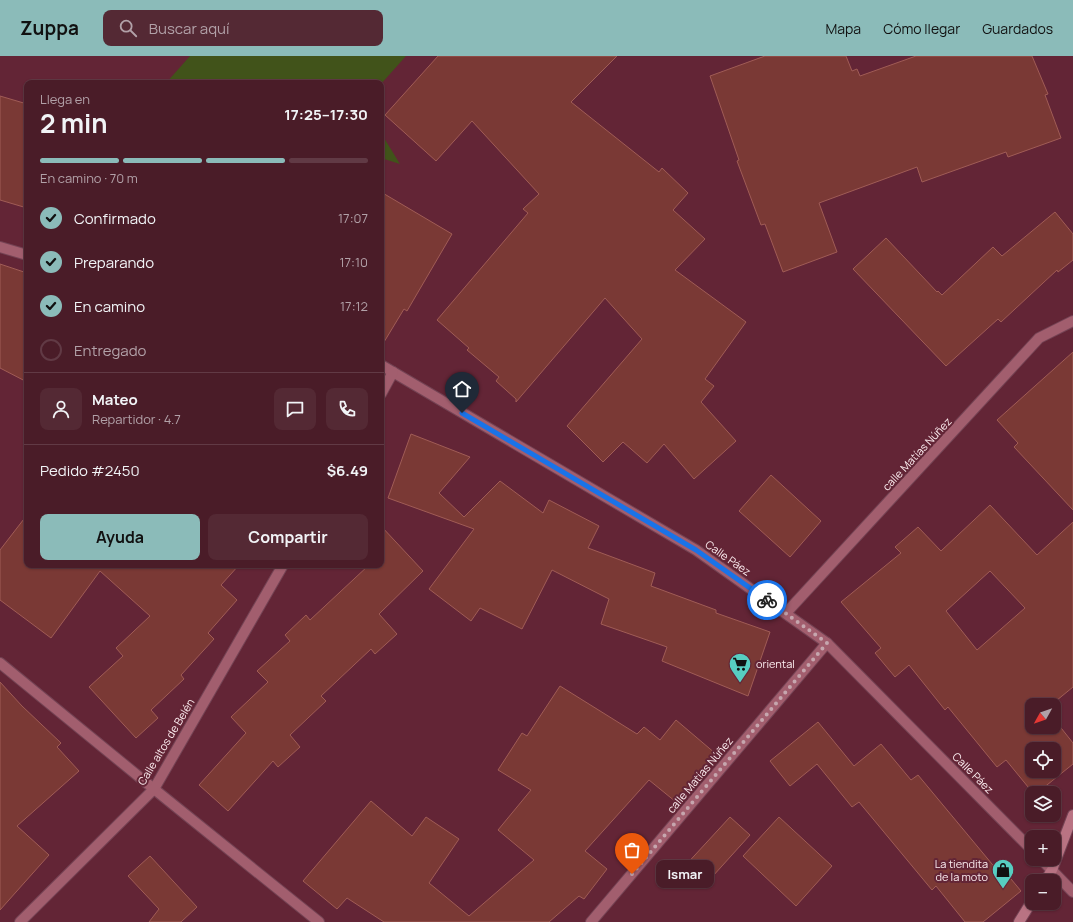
<!DOCTYPE html>
<html lang="es">
<head>
<meta charset="utf-8">
<style>
	:root { --surface:#4a1c28; --page:#542934; --text:#f1f3f6; --muted:#b2a1a8; --line:#613a45; --accent:#8bbbb9 }
	body { margin:0; font-family:Manrope,sans-serif; background:var(--page); color:var(--text); height:100vh; display:flex; flex-direction:column; font-size:15px; white-space:nowrap }
	* { box-sizing:border-box; margin:0 }
	p { font-size:13px; color:var(--muted) }
	.icon { flex:none; width:22px; height:22px; fill:none; stroke:currentColor; stroke-width:2; stroke-linecap:round; stroke-linejoin:round }
	.map { position:relative; flex:1; overflow:hidden }
	.sheet { position:absolute; left:24px; top:24px; width:360px; height:488px; display:flex; flex-direction:column; background:var(--surface); border-radius:8px; box-shadow:0 1px 3px #0004,0 0 0 1px var(--line) }
	.sheet>* { flex:none }
	.needle { width:26px; rotate:230deg }
	.controls { position:absolute; left:1025px; top:642px; display:grid; gap:8px }
	.controls a { display:grid; place-items:center; width:36px; height:36px; border-radius:8px; background:var(--surface); box-shadow:0 1px 3px #0004,0 0 0 1px var(--line); font-size:20px }
	.pin { position:absolute; display:grid; place-items:center; width:34px; height:34px; color:#fff; margin:-41px -17px; border-radius:50% 50% 50% 0; rotate:-45deg; box-shadow:0 0 4px #0007 }
	.pin .icon { rotate:45deg }
	.courier { position:absolute; display:grid; place-items:center; width:40px; height:40px; margin:-20px; border:3px solid #1a73e8; border-radius:50%; background:#fff; color:#222; box-shadow:0 1px 5px #0007 }
	.bubble { position:absolute; height:28px; border-radius:8px; background:var(--surface); box-shadow:0 1px 3px #0004,0 0 0 1px var(--line); font-size:13px; font-weight:700; line-height:28px; text-align:center }
	.head em { font-style:normal; font-weight:700 }
	.head div { display:flex; flex-direction:column-reverse }
	.head { display:flex; align-items:center; justify-content:space-between; height:68px; padding:0 16px }
	h1 { font-size:26px; font-weight:700; line-height:30px }
	.bar { display:grid; grid-template-columns:repeat(4,1fr); gap:6px 4px; align-content:center; height:48px; padding:0 16px }
	.bar i { height:5px; border-radius:3px; background:var(--line) }
	.bar .active { background:var(--accent) }
	.bar p { grid-column:span 4 }
	.line { display:flex; align-items:center; gap:10px; padding:0 16px; border-top:1px solid var(--line) }
	.line div { flex:1 }
	.round { display:grid; place-items:center; flex:none; width:42px; height:42px; border-radius:8px; background:var(--page) }
	ol { padding:0 16px; list-style:none }
	li { display:flex; align-items:center; gap:12px; height:44px }
	li p { margin-inline-start:auto }
	li .icon { padding:4px; border-radius:50%; background:var(--accent); color:#111; stroke-width:4 }
	li:last-child { color:var(--muted) }
	li i { width:22px; height:22px; border:2px solid var(--line); border-radius:50% }
	.primary-button { display:flex; gap:8px; margin-top:auto; padding:8px 16px }
	.primary-button a { flex:1; height:46px; border-radius:8px; background:var(--accent); color:#111; font-size:16px; font-weight:700; line-height:46px; text-align:center }
	.primary-button a+a { background:var(--page); color:var(--text) }
	header { display:flex; align-items:center; gap:24px; box-sizing:border-box; height:56px; padding:0 20px; background:var(--accent); color:#111 }
	header strong { font-size:19px }
	nav { display:flex; gap:22px; margin-inline-start:auto; font-size:14px }
	.search { width:280px; height:36px; background:var(--page); display:flex; align-items:center; gap:10px; box-sizing:border-box; padding:0 14px; border-radius:8px; color:var(--muted); font-size:15px }
	.map>svg:first-child { display:block }
</style>
</head>
<body>
<header>
<strong>Zuppa</strong>
<div class="search"><svg class="icon" aria-label="search" viewBox="0 0 24 24"><circle cx="10" cy="10" r="6"/><path d="M15 15l6 6"/></svg>Buscar aquí</div>
<nav><a>Mapa</a><a>Cómo llegar</a><a>Guardados</a></nav>
</header>
<div class="map">
<svg width="1073" height="866" viewBox="0 0 1073 866">
	<rect width="100%" height="100%" fill="#632536"/>
	<!-- green -->
	<g fill="#41531a">
		<polygon points="190,0 406,0 381,28 166,27"/>
		<polygon points="381,77 400,108 381,102"/>
	</g>
	<!-- building -->
	<g fill="#7a3935" stroke="#a05c56" fill-rule="evenodd">
		<polygon points="438,0 617,0 571,46 659,116 662,112 688,137 673,154 705,183 675,214 746,266 705,323 714,330 701,346 736,385 694,423 664,388 647,407 623,386 603,406 567,370 642,283 605,242 516,346 516,343 496,325 499,321 467,294 469,292 437,264 528,157 523,153 539,138 472,65 436,105 385,59"/>
		<polygon points="765,0 846,0 852,15 857,13 860,20 916,0 1032,0 1048,38 1045,39 1061,82 1008,101 1006,96 922,126 917,111 819,147 837,196 783,216 765,168 761,169 737,105 739,104 710,20"/>
		<polygon points="0,40 27,48 27,152 0,144"/>
		<polygon points="381,136 452,178 407,255 404,253 381,291"/>
		<polygon points="1055,156 1073,178 1073,204 1058,216 1057,214 1001,266 998,263 946,310 853,213 886,182 937,236 938,235 942,239 993,191 1002,200"/>
		<polygon points="0,208 27,217 27,326 0,312"/>
		<polygon points="1073,296 1073,454 1014,391 1018,387 997,364"/>
		<polygon points="411,378 470,401 439,437 464,461 500,425 543,457 549,444 599,470 588,492 655,517 651,530 716,554 716,557 770,576 748,640 662,605 667,591 601,568 609,543 552,514 522,573 480,552 471,565 429,533 474,473 388,442"/>
		<polygon points="771,419 821,465 790,501 739,455"/>
		<path d="M990,449L1037,499L1073,466V631L1051,649H1032V671H1054V663L1073,687V708L1037,737H1033L1006,704L997,711L948,651L945,654L909,609L895,621L875,597L881,592L841,546L901,497L895,491L918,471L941,495ZM990,515L1025,552L977,594L946,555ZM1032,693H1054V715H1032Z"/>
		<polygon points="27,459 27,509 239,509 221,529 237,544 208,577 214,583 181,619 184,623 151,654 158,662 136,682 89,631 123,600 116,592 150,560 100,515 51,582 0,544 0,494"/>
		<polygon points="381,470 423,515 379,558 397,578 375,598 371,593 321,640 326,645 290,679 300,691 278,711 273,705 228,755 199,729 246,677 231,661 268,626 257,615 290,585 285,579 306,559 310,564 369,509 381,509"/>
		<polygon points="0,626 22,650 61,687 57,691 79,715 17,770 49,799 0,854"/>
		<polygon points="560,630 637,678 644,671 660,684 676,664 716,698 676,746 649,724 585,795 607,813 584,843 579,840 549,866 384,866 347,842 337,853 303,825 371,745 412,780 426,761 459,783 429,827 469,860 534,804 498,774 531,734 498,714 522,677 527,680"/>
		<polygon points="818,666 854,710 881,688 911,724 918,719 997,814 1001,811 1021,835 983,866 965,866 936,830 932,834 859,746 852,751 817,708 790,730 770,705"/>
		<polygon points="730,761 750,779 703,831 683,812"/>
		<polygon points="779,761 832,810 796,850 743,800"/>
		<polygon points="150,800 197,851 181,866 149,866 159,853 128,820"/>
	</g>
	<g fill="none" stroke-linecap="round" stroke-linejoin="round">
		<!-- street casing -->
		<g stroke="#744354" stroke-width="12">
			<g id="street">
				<polyline points="0,191 27,199"/>
				<polyline points="381,309 696,494 827,587 1032,794"/>
				<polyline points="381,338 393,316"/>
				<polyline points="786,557 1039,282 1073,265"/>
				<polyline points="0,607 154,733 319,866"/>
				<polyline points="1041,803 1073,836"/>
				<polyline points="20,866 154,733 283,509"/>
				<polyline points="591,866 827,587"/>
			</g>
		</g>
		<!-- secondary casing -->
		<g stroke="#744354" stroke-width="12">
			<g id="secondary">
				<polyline points="1045,825 1052,814 1073,759"/>
				<polyline points="1019,866 1032,845"/>
			</g>
		</g>
		<!-- street -->
		<use href="#street" stroke="#a25e6e" stroke-width="10"/>
		<!-- secondary -->
		<use href="#secondary" stroke="#b97383" stroke-width="10"/>
	</g>
	<g fill="none" stroke-linecap="round" stroke-linejoin="round">
		<!-- done -->
		<polyline stroke="#c6a6ae" stroke-width="4" stroke-dasharray="0 7.2" points="632,818 827,587 767,544"/>
		<!-- route -->
		<polyline stroke="#1a73e8" stroke-width="5" points="462,357 696,494 767,544"/>
	</g>
	<!-- icons -->
	<defs>
		<g id="supermarket-pin" transform="scale(1.15)"><path d="M0 17L-7.5 6A9.5 9.5 0 1 1 7.5 6Z" fill="#57cec1" stroke="#632536"/><path d="M-6-5.5h2.5l.6 2H6L4.5 2H-2.5L-4.4-4H-6ZM-1.5 3.2a1.3 1.3 0 1 0 .1 0ZM3 3.2a1.3 1.3 0 1 0 .1 0Z" fill="#111"/></g>
		<g id="shop-pin" transform="scale(1.15)"><path d="M0 17L-7.5 6A9.5 9.5 0 1 1 7.5 6Z" fill="#57cec1" stroke="#632536"/><path d="M-5-2.5h2.3a2.7 3.5 0 0 1 5.4 0H5L5.5 6h-11ZM-1.5-2.5h3a1.5 2.3 0 0 0-3 0Z" fill="#111"/></g>
	</defs>
	<g fill-rule="evenodd">
		<use href="#supermarket-pin" x="740" y="608"/>
		<use href="#shop-pin" x="1003" y="814"/>
	</g>
	<g text-anchor="middle" stroke-width="4" stroke-linejoin="round" paint-order="stroke">
		<!-- street labels -->
		<g font-size="11" fill="#fbebee" stroke="#632536">
			<text transform="translate(917 398) rotate(-47)" y="4">calle Matías Núñez</text>
			<text transform="translate(728 502) rotate(35)" y="4">Calle Páez</text>
			<text transform="translate(166 686) rotate(-59)" y="4">Calle altos de Belén</text>
			<text transform="translate(973 717) rotate(45)" y="4">Calle Páez</text>
			<text transform="translate(700 719) rotate(-50)" y="4">calle Matías Núñez</text>
		</g>
		<!-- poi labels -->
		<g font-size="11" fill="#fbebee" stroke="#632536" text-anchor="start">
			<text x="756" y="612">oriental</text>
			<text x="988" y="812" text-anchor="end">La tiendita<tspan x="988" dy="13">de la moto</tspan></text>
		</g>
	</g>
</svg>
<div class="controls">
<a><svg class="needle" viewBox="-14 -14 28 28"><path d="M0-13l5 13h-10z" fill="#e53935"/><path d="M0 13l5-13h-10z" fill="#b2a1a8"/></svg></a>
<a><svg class="icon" aria-label="locate" viewBox="0 0 24 24"><circle cx="12" cy="12" r="6"/><path d="M12 2v4M12 18v4M2 12h4M18 12h4"/></svg></a>
<a><svg class="icon" aria-label="layers" viewBox="0 0 24 24"><path d="M12 4l9 5-9 5-9-5zM3 14l9 5 9-5"/></svg></a>
<a>+</a>
<a>−</a>
</div>
<div class="pin" style="left:632px;top:818px;background:#ea580c"><svg class="icon" aria-label="bag" viewBox="0 0 24 24"><path d="M5 8h14l-1 12H6zM9 8a3 3 0 0 1 6 0"/></svg></div>
<div class="pin" style="left:462px;top:357px;background:#1f2937"><svg class="icon" aria-label="home" viewBox="0 0 24 24"><path d="M3 11l9-7 9 7M6 9v11h12V9"/></svg></div>
<div class="courier" style="left:767px;top:544px"><svg class="icon" aria-label="bike" viewBox="0 0 24 24"><circle cx="6" cy="16" r="4"/><circle cx="18" cy="16" r="4"/><path d="M6 16l4-8h5l3 8M10 8l3 8H6M13 5h3"/></svg></div>
<div class="bubble" style="left:656px;top:804px;width:58px">Ismar</div>
<section class="sheet">
<div class="head"><div><h1>2 min</h1><p>Llega en</p></div><em>17:25–17:30</em></div>
<div class="bar"><i class="active"></i><i class="active"></i><i class="active"></i><i></i><p>En camino · 70 m</p></div>
<ol>
<li><svg class="icon" aria-label="check" viewBox="0 0 24 24"><path d="M5 12l5 5 9-10"/></svg>Confirmado<p>17:07</p></li>
<li><svg class="icon" aria-label="check" viewBox="0 0 24 24"><path d="M5 12l5 5 9-10"/></svg>Preparando<p>17:10</p></li>
<li><svg class="icon" aria-label="check" viewBox="0 0 24 24"><path d="M5 12l5 5 9-10"/></svg>En camino<p>17:12</p></li>
<li><i></i>Entregado</li>
</ol>
<div class="line" style="height:72px"><a class="round"><svg class="icon" aria-label="person" viewBox="0 0 24 24"><circle cx="12" cy="8" r="4"/><path d="M4 21q1-7 8-7t8 7"/></svg></a><div><b>Mateo</b><p>Repartidor · 4.7</p></div><a class="round"><svg class="icon" aria-label="chat" viewBox="0 0 24 24"><path d="M4 5h16v11H9l-5 4z"/></svg></a><a class="round"><svg class="icon" aria-label="phone" viewBox="0 0 24 24"><path d="M5 4h4l2 5-3 2q2 4 5 5l2-3 5 2v4C11 20 4 13 5 4z"/></svg></a></div>
<div class="line" style="height:52px"><div>Pedido #2450</div><b>$6.49</b></div>
<div class="primary-button"><a>Ayuda</a><a>Compartir</a></div>
</section>
</div>
</body>
</html>
